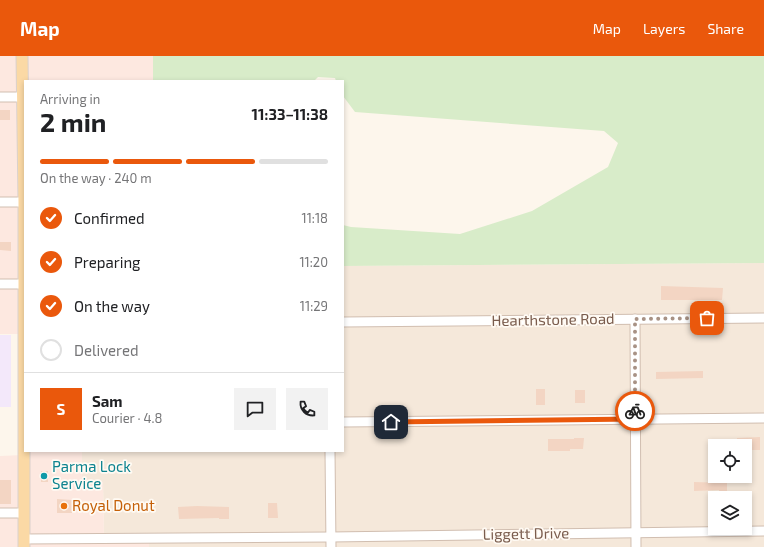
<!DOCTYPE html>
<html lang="en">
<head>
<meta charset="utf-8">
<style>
	:root { --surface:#fff; --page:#f2f2f2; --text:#202124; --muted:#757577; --line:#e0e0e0; --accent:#ea580c }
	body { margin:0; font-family:"Exo 2",sans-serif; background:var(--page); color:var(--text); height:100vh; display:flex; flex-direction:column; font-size:15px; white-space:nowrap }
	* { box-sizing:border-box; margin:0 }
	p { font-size:13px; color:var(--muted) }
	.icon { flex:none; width:22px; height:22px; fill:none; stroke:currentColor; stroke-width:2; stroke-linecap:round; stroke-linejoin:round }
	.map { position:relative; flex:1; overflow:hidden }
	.side { position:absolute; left:24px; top:24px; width:320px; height:372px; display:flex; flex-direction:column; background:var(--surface); border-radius:0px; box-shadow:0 2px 6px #0003 }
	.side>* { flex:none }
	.tools { position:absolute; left:708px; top:383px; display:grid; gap:8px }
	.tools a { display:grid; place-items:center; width:44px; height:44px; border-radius:0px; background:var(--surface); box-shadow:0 2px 6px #0003; font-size:20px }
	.pin { position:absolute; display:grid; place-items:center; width:34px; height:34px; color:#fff; margin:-17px; border-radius:8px; box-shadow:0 2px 6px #0006 }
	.courier { position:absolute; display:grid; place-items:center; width:40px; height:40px; margin:-20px; border:3px solid #ea580c; border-radius:50%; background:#fff; color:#222; box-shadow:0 1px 5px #0007 }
	.head em { font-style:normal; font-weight:700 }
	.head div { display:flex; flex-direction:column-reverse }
	.head { display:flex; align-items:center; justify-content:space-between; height:68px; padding:0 16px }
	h1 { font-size:26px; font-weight:700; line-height:30px }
	.bar { display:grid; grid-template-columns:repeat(4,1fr); gap:6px 4px; align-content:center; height:48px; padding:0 16px }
	.bar i { height:5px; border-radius:3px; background:var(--line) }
	.bar .on { background:var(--accent) }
	.bar p { grid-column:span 4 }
	.line { display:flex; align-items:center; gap:10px; padding:0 16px; border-top:1px solid var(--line) }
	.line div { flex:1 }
	.round { display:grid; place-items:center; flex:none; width:42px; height:42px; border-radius:0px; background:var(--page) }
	ol { padding:0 16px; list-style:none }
	li { display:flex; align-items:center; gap:12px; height:44px }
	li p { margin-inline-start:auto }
	li .icon { padding:4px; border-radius:50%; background:var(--accent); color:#fff; stroke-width:4 }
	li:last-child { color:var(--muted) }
	li i { width:22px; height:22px; border:2px solid var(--line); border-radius:50% }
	header { display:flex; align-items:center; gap:24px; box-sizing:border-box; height:56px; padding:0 20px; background:var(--accent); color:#fff }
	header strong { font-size:19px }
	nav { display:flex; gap:22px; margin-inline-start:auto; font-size:14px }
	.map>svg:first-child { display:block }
</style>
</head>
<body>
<header>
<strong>Map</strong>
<nav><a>Map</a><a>Layers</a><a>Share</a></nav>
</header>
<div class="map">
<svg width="764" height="491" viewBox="0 0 764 491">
	<rect width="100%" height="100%" fill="#fdf6ec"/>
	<!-- residential -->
	<path fill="#f5e8da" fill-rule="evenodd" d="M764,207V491H149V483H104L103,426L82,427V395H343V210ZM715,390H745V420H715ZM715,442H745V472H715Z"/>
	<!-- commercial -->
	<polygon fill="#fde8e0" points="0,0 153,0 153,25 25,25 25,395 82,395 82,427 103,426 104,483 149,482 149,491 0,491 0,400 23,399 24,278 0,278"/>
	<!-- education -->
	<rect fill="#f3e8fa" x="0" y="279" width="11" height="72"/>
	<!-- green -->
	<polygon fill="#d8ecc9" points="153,0 764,0 764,207 343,210 343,169 351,171 460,178 532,155 608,111 618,87 604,75 355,56 343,40 343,25 336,25 335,22 318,21 314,25 153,25"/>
	<!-- building -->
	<g fill="#f3d5c3">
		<rect x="0" y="54" width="10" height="10"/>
		<polygon points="0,186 11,186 11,195 0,194"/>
		<polygon points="661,230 723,232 722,244 661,244"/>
		<polygon points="703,315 703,322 656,323 656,316"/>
		<rect x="536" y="333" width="9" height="16"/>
		<rect x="575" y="334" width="10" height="13"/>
		<polygon points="760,381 760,394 745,394 745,390 737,390 737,382"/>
		<polygon points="574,382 584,382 583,393 570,393 570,395 548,395 548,383 574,383"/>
		<rect x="41" y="415" width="7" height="11"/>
		<rect x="0" y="424" width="11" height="24"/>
		<polygon points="694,426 727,427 727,436 719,436 719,434 694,435"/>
		<polygon points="57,443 72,444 72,457 57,457"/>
		<polygon points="268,447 277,447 278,462 268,462"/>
		<polygon points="197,450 229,451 229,463 219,463 219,462 179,463 178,451"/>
	</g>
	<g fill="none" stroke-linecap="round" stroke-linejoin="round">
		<!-- minor casing -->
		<g stroke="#d1beb0" stroke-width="11">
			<g id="minor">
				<polyline points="0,41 23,41"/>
				<polyline points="0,146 24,146"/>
				<polyline points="0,228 24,228"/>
				<polyline points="635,263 636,491"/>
				<polyline points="343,266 764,262"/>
				<polyline points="343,366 764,362"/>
				<polyline points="330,395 331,491"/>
				<polyline points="0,457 24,457"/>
				<polyline points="24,483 331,481 764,475"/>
			</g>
		</g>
		<!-- major casing -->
		<g stroke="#dad1cd" stroke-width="13">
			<polyline id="major" points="22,0 24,146 24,491"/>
		</g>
		<!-- minor -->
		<use href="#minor" stroke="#fff" stroke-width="9"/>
		<!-- major -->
		<use href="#major" stroke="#fbd9a5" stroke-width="11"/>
	</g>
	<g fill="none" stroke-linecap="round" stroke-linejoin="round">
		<!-- done -->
		<polyline stroke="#a89285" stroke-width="4" stroke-dasharray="0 7.2" points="635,355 635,263 707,262"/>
		<!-- route -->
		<polyline stroke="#ea580c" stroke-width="5" points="391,366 636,363 635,355"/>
	</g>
	<!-- markers -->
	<circle fill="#0f9aa8" stroke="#fffaf3" stroke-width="1.5" cx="44" cy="420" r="4"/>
	<circle fill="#e8710a" stroke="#fffaf3" stroke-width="1.5" cx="64" cy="450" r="4"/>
	<g text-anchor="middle" stroke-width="3.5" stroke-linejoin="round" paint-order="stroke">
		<!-- street labels -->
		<g font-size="15" fill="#7a5c4d" stroke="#fffaf3">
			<text transform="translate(553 264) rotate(-1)" y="5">Hearthstone Road</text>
			<text transform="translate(526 478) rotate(-1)" y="5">Liggett Drive</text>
		</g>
		<!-- culture labels -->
		<g font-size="15" fill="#0d838f" stroke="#fffaf3" text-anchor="start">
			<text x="52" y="416">Parma Lock<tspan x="52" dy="17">Service</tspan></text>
		</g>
		<!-- food labels -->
		<g font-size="15" fill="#c56008" stroke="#fffaf3" text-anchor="start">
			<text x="72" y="455">Royal Donut</text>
		</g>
	</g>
</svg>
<div class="tools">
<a><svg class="icon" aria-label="locate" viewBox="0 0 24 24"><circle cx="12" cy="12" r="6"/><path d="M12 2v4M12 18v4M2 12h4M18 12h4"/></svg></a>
<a><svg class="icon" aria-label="layers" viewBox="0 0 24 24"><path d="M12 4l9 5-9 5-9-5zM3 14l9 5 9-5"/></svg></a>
</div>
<div class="pin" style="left:707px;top:262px;background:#ea580c"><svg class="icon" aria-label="bag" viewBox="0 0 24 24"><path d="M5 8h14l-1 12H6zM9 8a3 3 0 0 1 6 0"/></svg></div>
<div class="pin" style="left:391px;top:366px;background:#1f2937"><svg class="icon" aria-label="home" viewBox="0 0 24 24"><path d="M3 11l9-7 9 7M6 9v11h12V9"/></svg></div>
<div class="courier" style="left:635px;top:355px"><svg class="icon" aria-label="bike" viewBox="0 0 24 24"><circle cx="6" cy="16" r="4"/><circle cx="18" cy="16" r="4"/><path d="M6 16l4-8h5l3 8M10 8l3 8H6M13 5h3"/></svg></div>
<section class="side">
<div class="head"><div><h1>2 min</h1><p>Arriving in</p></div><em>11:33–11:38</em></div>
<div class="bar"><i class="on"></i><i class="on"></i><i class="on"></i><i></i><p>On the way · 240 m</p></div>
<ol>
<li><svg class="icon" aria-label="check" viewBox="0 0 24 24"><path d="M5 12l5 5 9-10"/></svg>Confirmed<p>11:18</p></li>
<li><svg class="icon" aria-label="check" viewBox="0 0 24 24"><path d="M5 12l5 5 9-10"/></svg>Preparing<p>11:20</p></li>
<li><svg class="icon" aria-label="check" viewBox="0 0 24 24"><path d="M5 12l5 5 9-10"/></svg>On the way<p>11:29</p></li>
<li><i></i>Delivered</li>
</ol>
<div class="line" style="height:72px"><b class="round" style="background:var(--accent);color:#fff">S</b><div><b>Sam</b><p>Courier · 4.8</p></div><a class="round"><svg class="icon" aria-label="chat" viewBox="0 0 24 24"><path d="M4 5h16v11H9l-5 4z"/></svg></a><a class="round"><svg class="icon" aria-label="phone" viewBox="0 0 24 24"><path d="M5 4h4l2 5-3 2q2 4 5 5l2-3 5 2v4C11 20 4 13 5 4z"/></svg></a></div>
</section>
</div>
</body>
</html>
